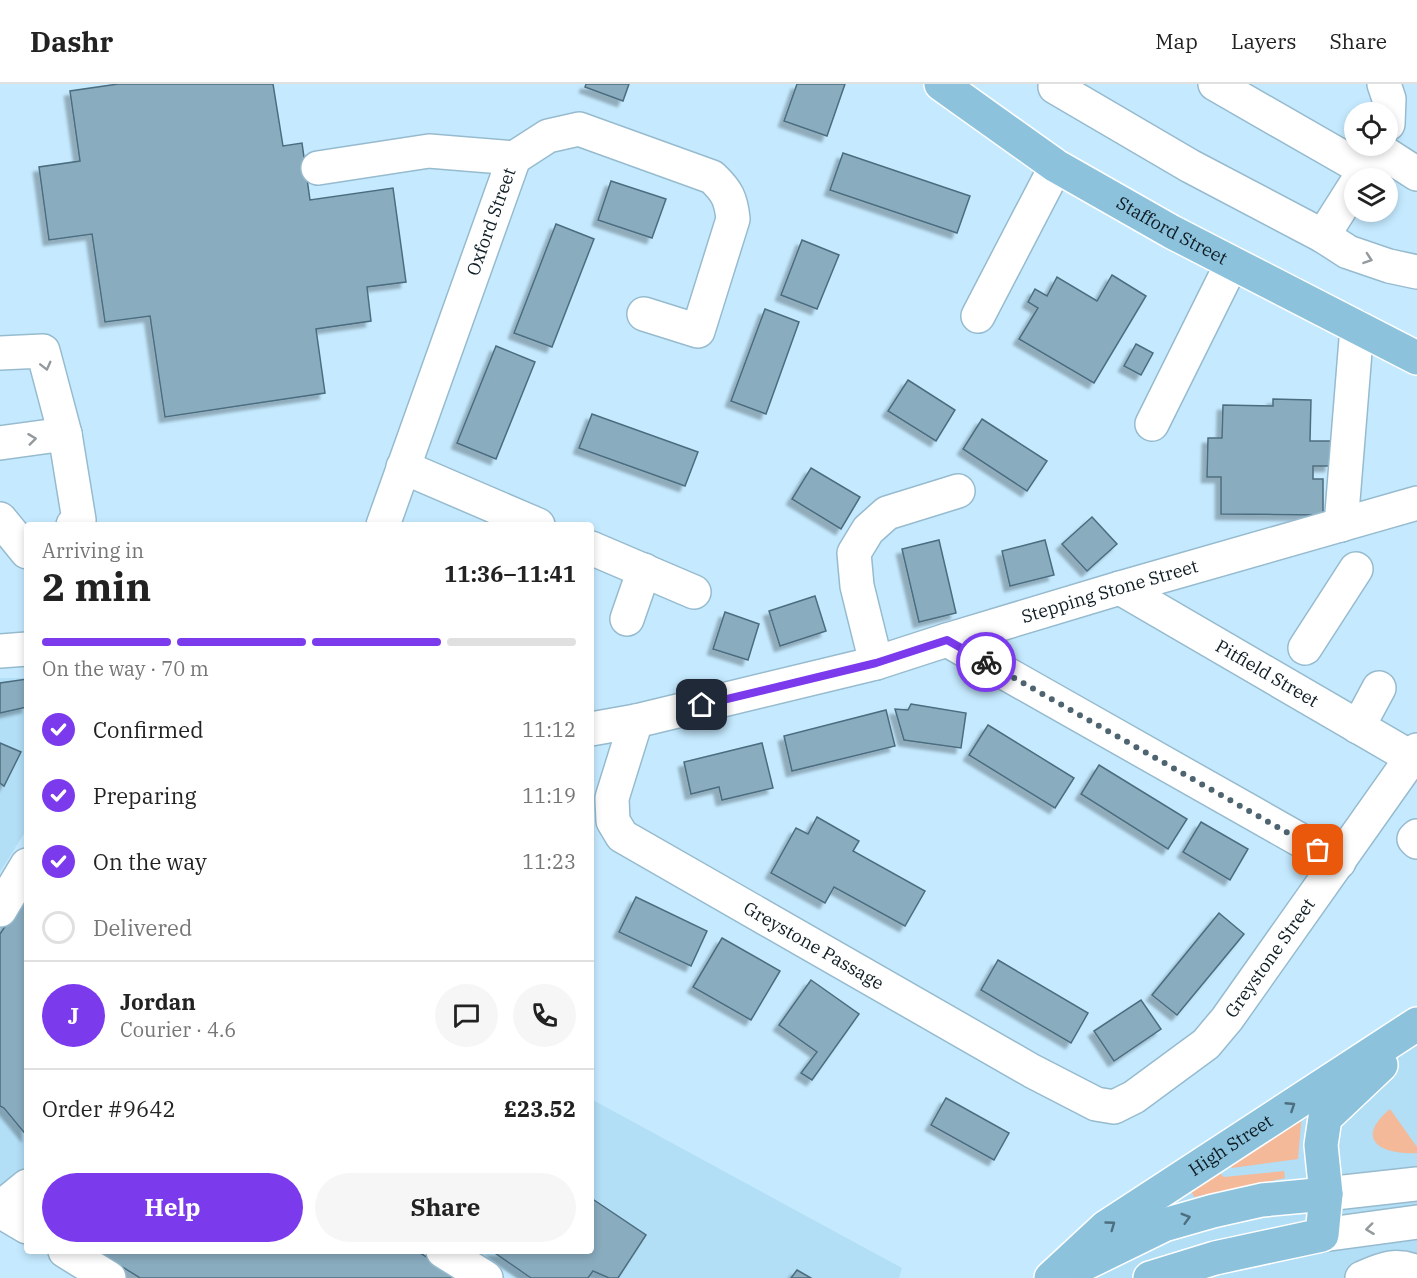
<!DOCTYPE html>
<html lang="en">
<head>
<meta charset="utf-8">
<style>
	:root { --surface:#fff; --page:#f6f6f6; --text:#222; --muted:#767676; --line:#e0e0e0; --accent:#7c3aed }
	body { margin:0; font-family:"IBM Plex Serif",serif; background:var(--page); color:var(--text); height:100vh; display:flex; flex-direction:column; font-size:22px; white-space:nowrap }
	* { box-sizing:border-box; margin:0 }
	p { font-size:20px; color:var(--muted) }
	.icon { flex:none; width:33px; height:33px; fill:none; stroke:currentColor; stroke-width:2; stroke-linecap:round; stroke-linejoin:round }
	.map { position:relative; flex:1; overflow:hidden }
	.sheet { position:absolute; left:24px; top:438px; width:570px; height:732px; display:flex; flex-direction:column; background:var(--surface); border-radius:6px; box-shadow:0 3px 9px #0003 }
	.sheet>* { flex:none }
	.fabs { position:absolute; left:1344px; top:18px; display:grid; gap:12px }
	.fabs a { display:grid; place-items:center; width:54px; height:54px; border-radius:50%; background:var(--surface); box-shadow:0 3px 9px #0003; font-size:30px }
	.pin { position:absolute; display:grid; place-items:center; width:51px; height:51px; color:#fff; margin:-26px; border-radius:12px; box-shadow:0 3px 9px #0006 }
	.courier { position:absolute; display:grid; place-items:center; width:60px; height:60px; margin:-30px; border:4px solid #7c3aed; border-radius:50%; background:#fff; color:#222; box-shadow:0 2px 8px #0007 }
	.summary em { font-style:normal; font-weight:800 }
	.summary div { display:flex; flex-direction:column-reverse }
	.summary { display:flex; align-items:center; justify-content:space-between; height:102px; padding:0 18px }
	h1 { font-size:39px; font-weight:800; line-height:45px }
	.bar { display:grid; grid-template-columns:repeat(4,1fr); gap:9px 6px; align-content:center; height:72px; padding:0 18px }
	.bar i { height:8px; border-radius:4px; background:var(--line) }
	.bar .on { background:var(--accent) }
	.bar p { grid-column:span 4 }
	.line { display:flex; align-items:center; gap:15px; padding:0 18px; border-top:2px solid var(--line) }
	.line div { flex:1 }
	.round { display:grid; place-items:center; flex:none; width:63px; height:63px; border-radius:32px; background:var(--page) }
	ol { padding:0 18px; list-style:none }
	li { display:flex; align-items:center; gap:18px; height:66px }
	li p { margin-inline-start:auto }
	li .icon { padding:6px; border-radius:50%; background:var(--accent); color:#fff; stroke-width:4 }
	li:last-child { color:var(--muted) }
	li i { width:33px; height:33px; border:3px solid var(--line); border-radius:50% }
	.action { display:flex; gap:12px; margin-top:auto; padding:12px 18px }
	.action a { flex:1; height:69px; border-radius:36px; background:var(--accent); color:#fff; font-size:24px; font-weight:800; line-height:69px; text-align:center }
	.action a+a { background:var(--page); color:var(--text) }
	header { display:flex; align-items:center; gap:36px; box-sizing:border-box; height:84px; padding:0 30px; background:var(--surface); border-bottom:2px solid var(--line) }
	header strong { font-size:28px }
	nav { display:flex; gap:33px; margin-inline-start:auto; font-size:21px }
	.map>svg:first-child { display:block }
</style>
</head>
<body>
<header>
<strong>Dashr</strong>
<nav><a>Map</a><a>Layers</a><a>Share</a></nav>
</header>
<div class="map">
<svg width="1417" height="1194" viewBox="0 0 1417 1194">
	<defs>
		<filter id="shadow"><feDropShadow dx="-5.5" dy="5.5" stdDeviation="1.5" flood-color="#0004"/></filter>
	</defs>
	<rect width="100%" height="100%" fill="#c5eaff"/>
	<!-- built -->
	<g fill="#b2def6">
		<polygon points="0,594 27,594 27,745 0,788"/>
		<polygon points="27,801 27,1088 0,1110 0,844"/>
		<polygon points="1417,940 1417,1194 1051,1194"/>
		<polygon points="591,1015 902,1184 899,1194 517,1194 475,1167 591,1167"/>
	</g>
	<!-- green -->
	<g fill="#f4b998">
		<path d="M1390,1025L1417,1063V1069C1382,1071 1353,1056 1390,1025Z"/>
		<polygon points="1302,1028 1298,1075 1232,1084 1228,1079"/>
		<polygon points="1284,1087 1285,1094 1194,1113 1191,1106 1218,1088 1224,1093"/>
	</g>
	<!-- building -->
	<g fill="#89acbf" stroke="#4c6d7f" stroke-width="1.5" filter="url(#shadow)">
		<polygon points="118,0 273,0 283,62 302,59 310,116 393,104 406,198 367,203 371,237 316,245 325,309 165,333 150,232 105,238 92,150 49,156 39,83 80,77 70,7"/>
		<polygon points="586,0 629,0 623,17 585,3"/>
		<polygon points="797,0 845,0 827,52 784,37"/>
		<polygon points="843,69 970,112 957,149 830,106"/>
		<polygon points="611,97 666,115 652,154 598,136"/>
		<polygon points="556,140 594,155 552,263 514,249"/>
		<polygon points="802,156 839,171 817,225 781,211"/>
		<polygon points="1112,191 1146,212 1094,299 1019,255 1038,224 1028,218 1035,205 1047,212 1057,193 1097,217"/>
		<polygon points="765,225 799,238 766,330 731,317"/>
		<polygon points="1136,260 1153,269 1141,291 1124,282"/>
		<polygon points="496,262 535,278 496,375 457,359"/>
		<polygon points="908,296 955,326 936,357 888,327"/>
		<polygon points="1273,315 1311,316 1310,357 1331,357 1330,382 1313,382 1313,395 1323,395 1323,431 1221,430 1221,393 1207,393 1208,354 1222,354 1223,321 1273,322"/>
		<polygon points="592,330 698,368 685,402 579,364"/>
		<polygon points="982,335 1047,377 1027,407 963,365"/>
		<polygon points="811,384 860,413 841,445 792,415"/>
		<polygon points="1092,433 1117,460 1087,487 1062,460"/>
		<polygon points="939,456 956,529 919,538 902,465"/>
		<polygon points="1045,456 1054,491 1010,502 1002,467"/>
		<polygon points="815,512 826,547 780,562 769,527"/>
		<polygon points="725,528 759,540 748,576 713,565"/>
		<polygon points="27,595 27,623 0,629 0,599"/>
		<polygon points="911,620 966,629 961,664 904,656 895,625 908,626"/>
		<polygon points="886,626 895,662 792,687 784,652"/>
		<polygon points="988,641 1074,694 1055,724 969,671"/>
		<polygon points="0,659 21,668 4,702 0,699"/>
		<polygon points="762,659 773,704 722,716 719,703 691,710 684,678"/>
		<polygon points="1099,681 1187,735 1168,765 1081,710"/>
		<polygon points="817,733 859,757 853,767 925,807 905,842 834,803 825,819 771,789 796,744 808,750"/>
		<polygon points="1201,738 1248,765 1230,796 1183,768"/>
		<polygon points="27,809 27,1052 4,1024 0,1022 0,850"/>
		<polygon points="636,813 707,847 691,882 619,848"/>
		<polygon points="1219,829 1244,850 1177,931 1152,911"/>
		<polygon points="722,854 780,887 751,936 693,903"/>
		<polygon points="998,876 1088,929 1071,959 981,906"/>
		<polygon points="811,896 859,930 812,996 801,989 817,968 779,941"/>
		<polygon points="1141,916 1161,945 1114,977 1094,947"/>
		<polygon points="946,1014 1009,1049 994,1076 931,1041"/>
		<polygon points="591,1114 646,1151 618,1194 609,1194 593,1187 588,1194 531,1194 492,1167 591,1167"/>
		<polygon points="97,1167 417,1167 461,1194 140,1194"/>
		<polygon points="797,1186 811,1194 791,1194"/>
	</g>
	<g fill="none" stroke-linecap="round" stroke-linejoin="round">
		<!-- minor casing -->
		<g stroke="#97bbce" stroke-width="36">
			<g id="minor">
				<polyline points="1057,0 1055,3 1190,82 1323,152 1354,103"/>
				<polyline points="1215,0 1365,86"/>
				<polyline points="1384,0 1389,15 1388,40"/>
				<polyline points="1378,65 1417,90"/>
				<polyline points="318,84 429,67 514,74"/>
				<polyline points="1323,152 1348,168 1389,182 1417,188"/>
				<polyline points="978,232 1056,82"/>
				<polyline points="0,269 43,267 65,350 79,436 73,441"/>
				<polyline points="1152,340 1232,179"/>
				<polyline points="0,359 65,350"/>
				<polyline points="403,383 538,441"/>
				<polyline points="0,435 27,468"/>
				<path id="s1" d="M383,441L514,74L548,52L579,45L712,93C727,107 731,115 733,135L698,247L644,230"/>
				<polyline points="1341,441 1357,243"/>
				<polyline points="591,464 694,508"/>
				<path id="s2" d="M1120,504L1412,674"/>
				<polyline points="627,535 644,486"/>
				<polyline points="947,556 1339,778"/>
				<polyline points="1305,564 1356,485"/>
				<polyline points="0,567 27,565"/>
				<polyline points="876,579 857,502 854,469 868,446 887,429 958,407"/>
				<path id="s3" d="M636,637L612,714L613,737L622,752L1032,987L1096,1020L1114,1023L1134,1013L1206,960L1227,935L1417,666"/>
				<polyline points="1358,643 1379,604"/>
				<path id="s4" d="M591,645L636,637L876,579L947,556L1120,504L1417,419"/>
				<polyline points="1417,752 1414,755 1417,758"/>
				<polyline points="0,826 27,781"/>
				<polyline points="1326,1110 1417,1100"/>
				<polyline points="0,1124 27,1102"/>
				<polyline points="0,1127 27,1143"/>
				<polyline points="1322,1151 1417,1138"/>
				<polyline points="65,1167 109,1194"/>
				<polyline points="443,1167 486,1194"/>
				<path d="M1362,1194C1383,1185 1395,1179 1417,1188"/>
			</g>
		</g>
		<!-- major casing -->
		<g stroke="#fff" stroke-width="36">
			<g id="major">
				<path id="s5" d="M941,0L1056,82L1172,148L1417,274"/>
				<polyline points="1080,1182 1164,1141 1213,1127 1262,1116 1326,1110"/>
				<path id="s6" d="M1051,1194L1106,1143L1417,940"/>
				<polyline points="1150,1194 1215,1174 1322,1151 1326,1110 1321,1061 1325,1034 1381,981"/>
			</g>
		</g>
		<!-- minor -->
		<use href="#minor" stroke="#fff" stroke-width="33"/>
		<!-- major -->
		<use href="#major" stroke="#8cc2dc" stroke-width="33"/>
	</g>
	<!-- one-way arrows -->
	<defs><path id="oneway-chevron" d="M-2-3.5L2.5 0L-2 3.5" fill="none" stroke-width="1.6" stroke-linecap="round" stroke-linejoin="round" transform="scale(1.5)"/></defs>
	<g stroke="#93999c">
		<use href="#oneway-chevron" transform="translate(1368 175) rotate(19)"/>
		<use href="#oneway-chevron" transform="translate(46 282) rotate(76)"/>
		<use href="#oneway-chevron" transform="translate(32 355) rotate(-7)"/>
		<use href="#oneway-chevron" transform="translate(1370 1145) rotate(173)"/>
	</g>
	<g stroke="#4d6f80">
		<use href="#oneway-chevron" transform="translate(1291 1022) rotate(-33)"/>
		<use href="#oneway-chevron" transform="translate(1186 1134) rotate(-16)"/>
		<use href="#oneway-chevron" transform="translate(1111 1141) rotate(-36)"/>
	</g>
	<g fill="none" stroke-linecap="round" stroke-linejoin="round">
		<!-- done -->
		<polyline stroke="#4e6470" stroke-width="6" stroke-dasharray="0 10.8" points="986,578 1318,766"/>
		<!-- route -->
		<polyline stroke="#7c3aed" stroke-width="8" points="702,621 876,579 947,556 986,578"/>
	</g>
	<g text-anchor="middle" stroke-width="4.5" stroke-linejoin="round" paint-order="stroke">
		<!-- street labels -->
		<g font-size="18" fill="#0e1c23" stroke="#fff">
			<text dy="6" stroke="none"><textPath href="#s1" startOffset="322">Oxford Street</textPath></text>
			<text dy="6" stroke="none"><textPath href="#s5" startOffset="274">Stafford Street</textPath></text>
			<text dy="6" stroke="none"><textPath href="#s4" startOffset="537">Stepping Stone Street</textPath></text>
			<text dy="6" stroke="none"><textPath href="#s2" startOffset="170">Pitfield Street</textPath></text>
			<text dy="6" stroke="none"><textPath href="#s3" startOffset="342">Greystone Passage</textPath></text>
			<text dy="6" stroke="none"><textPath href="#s3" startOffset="903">Greystone Street</textPath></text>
			<text dy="6" stroke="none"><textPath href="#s6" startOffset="224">High Street</textPath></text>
		</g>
	</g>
</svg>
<div class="fabs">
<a><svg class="icon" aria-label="locate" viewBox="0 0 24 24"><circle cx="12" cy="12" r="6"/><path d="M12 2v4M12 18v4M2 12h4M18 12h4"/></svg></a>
<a><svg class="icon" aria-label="layers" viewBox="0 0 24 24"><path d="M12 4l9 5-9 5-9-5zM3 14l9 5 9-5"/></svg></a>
</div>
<div class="pin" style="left:1318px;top:766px;background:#ea580c"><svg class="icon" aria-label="bag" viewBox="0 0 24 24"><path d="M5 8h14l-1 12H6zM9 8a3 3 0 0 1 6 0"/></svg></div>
<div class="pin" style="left:702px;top:621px;background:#1f2937"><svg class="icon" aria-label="home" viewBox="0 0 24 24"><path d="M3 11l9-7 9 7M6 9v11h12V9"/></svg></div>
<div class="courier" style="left:986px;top:578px"><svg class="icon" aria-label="bike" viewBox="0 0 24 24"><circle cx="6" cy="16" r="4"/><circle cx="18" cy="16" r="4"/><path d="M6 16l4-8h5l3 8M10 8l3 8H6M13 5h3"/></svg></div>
<section class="sheet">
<div class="summary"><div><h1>2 min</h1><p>Arriving in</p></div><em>11:36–11:41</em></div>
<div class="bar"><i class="on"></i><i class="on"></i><i class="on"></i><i></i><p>On the way · 70 m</p></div>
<ol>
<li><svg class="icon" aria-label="check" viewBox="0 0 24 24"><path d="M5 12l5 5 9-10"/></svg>Confirmed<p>11:12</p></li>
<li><svg class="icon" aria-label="check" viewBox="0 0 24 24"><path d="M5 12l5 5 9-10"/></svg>Preparing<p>11:19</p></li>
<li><svg class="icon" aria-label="check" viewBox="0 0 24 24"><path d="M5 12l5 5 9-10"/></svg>On the way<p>11:23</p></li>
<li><i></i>Delivered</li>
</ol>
<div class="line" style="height:108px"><b class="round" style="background:var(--accent);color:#fff">J</b><div><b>Jordan</b><p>Courier · 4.6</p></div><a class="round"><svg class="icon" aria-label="chat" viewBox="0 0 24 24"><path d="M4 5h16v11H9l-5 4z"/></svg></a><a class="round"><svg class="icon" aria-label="phone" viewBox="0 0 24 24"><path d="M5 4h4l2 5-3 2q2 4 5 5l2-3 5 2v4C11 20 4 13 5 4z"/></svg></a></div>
<div class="line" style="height:78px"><div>Order #9642</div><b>£23.52</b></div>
<div class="action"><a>Help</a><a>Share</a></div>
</section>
</div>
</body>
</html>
